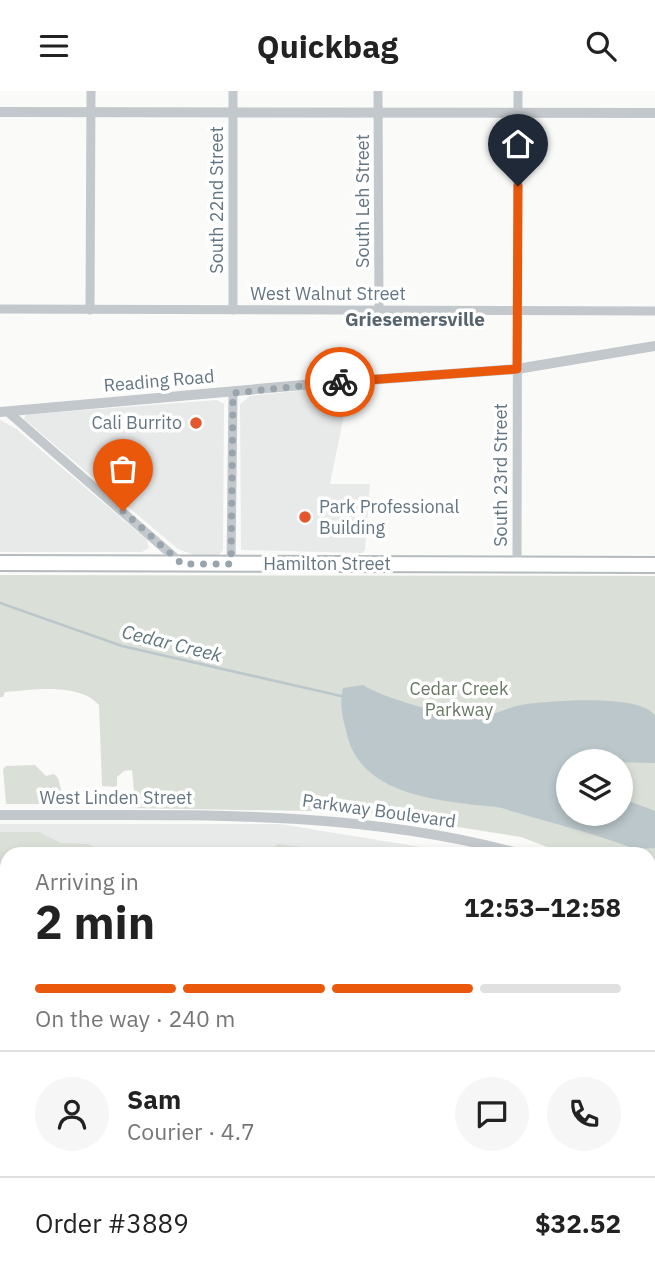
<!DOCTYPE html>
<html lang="en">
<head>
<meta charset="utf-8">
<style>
	:root { --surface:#fff; --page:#f6f6f6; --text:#222; --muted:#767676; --line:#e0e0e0; --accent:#ea580c }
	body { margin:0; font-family:"IBM Plex Sans",sans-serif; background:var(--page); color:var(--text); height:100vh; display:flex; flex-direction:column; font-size:26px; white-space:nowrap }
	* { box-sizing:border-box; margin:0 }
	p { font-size:23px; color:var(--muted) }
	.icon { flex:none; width:38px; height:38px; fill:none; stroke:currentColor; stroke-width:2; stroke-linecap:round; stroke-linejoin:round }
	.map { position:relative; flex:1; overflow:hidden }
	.panel { position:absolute; left:0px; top:756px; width:656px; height:436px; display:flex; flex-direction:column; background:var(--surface); border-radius:21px 21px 0 0; box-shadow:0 4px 10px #0003 }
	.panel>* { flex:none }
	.tools { position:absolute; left:556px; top:658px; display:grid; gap:14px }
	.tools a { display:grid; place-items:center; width:77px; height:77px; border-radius:50%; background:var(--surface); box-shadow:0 4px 10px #0003; font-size:35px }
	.pin { position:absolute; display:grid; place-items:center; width:60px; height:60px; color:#fff; margin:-72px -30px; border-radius:50% 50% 50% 0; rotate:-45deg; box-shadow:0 0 7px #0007 }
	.pin .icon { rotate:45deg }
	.courier { position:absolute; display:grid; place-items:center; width:70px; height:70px; margin:-35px; border:5px solid #ea580c; border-radius:50%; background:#fff; color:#222; box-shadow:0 2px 9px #0007 }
	.head em { font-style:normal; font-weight:700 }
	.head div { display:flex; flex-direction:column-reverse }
	.head { display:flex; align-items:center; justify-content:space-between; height:119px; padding:0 35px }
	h1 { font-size:46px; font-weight:700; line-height:52px }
	.bar { display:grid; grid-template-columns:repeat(4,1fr); gap:10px 7px; align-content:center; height:84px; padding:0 35px }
	.bar i { height:9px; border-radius:5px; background:var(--line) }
	.bar .on { background:var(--accent) }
	.bar p { grid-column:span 4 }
	.line { display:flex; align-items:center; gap:18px; padding:0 35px; border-top:2px solid var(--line) }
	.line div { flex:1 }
	.round { display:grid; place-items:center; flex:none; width:74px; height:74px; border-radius:37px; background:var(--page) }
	header { display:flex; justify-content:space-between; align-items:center; height:91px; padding:0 35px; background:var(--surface); font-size:32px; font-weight:700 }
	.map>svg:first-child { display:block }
</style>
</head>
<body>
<header><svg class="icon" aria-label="menu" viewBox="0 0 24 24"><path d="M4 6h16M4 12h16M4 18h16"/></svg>Quickbag<svg class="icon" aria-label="search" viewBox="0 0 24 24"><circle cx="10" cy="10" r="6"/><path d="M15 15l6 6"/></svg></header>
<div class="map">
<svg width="655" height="1191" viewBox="0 0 655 1191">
	<rect width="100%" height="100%" fill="#fafaf8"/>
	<!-- built -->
	<g fill="#e8e9e9">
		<polygon points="343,295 348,304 330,393 370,393 365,459 362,462 241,459 240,313 250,305"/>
		<polygon points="217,309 224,313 224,320 223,459 219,464 194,464 178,458 24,328 26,324 32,323"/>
		<polygon points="0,329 15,337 147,449 149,457 142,461 0,461"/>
		<polygon points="0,733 280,733 463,763 7,763 7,966 0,966"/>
		<polygon points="649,830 655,832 655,876 649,887"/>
		<polygon points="655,906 655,1191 548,1191 548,1185 649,1185 649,914"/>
	</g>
	<!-- green -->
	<g fill="#dadfd7" fill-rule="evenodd">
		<path d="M0,484L655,485V814L649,811V763H566L521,746L364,721L130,717L147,715L131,714L135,710L132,679L124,680L117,686V696L102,695L99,614C78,591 32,599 5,601L3,606H0ZM569,670H621V723H569Z"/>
		<polygon points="35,674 46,685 54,683 58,687 62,702 67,703 64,713 6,713 3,678 6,675"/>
		<polygon points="0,741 39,741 61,752 88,753 94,756 145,756 144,763 7,763 7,961 0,961"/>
		<polygon points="277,753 361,763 268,763"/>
		<polygon points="0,982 7,982 7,1185 156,1185 156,1191 0,1191"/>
	</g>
	<!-- water -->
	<path fill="#bbc7cb" d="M363,594C382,607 451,626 475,626C492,626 505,617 521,614C547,610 642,602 655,625V672L569,670V723H621V707L655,720V757L635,758C592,741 546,731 502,717C493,715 484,715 475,714C427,708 361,700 347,644C343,627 339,615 343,597Z"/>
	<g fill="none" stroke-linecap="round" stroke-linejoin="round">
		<!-- stream -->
		<polyline stroke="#bbc7cb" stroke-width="2.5" points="0,512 122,555 341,605"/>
		<!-- primary casing -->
		<g stroke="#b5babe" stroke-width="18">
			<polyline id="primary" points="0,472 655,474"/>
		</g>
		<!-- minor -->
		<g stroke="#c3c8cc" stroke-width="9">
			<polyline points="378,0 379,219"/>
			<polyline points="0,218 655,220"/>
			<polyline points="90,219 91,0"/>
			<polyline points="233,219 233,0"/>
			<polyline points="8,321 181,472"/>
			<polyline points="231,473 233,302"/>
			<polyline points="517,473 518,0"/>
			<polyline points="230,1191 230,1185"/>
		</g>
		<!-- tertiary -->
		<g stroke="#c3c8cc" stroke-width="10">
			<polyline points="0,21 655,22"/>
			<polyline points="0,321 314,293 517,278 655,255"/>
			<path d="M0,724C175,725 351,716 521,763"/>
			<polyline points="649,820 655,823"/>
			<polyline points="649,895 655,886"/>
			<polyline points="0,972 7,972"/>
		</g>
		<!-- primary -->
		<use href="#primary" stroke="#fff" stroke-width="14"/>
	</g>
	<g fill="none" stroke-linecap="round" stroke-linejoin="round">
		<!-- done -->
		<polyline stroke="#99a4ac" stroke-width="7" stroke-dasharray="0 12.6" points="123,420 182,473 231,473 233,302 340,291"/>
		<!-- route -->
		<polyline stroke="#ea580c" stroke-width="9" points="340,291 517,278 518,95"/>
	</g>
	<!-- markers -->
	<g fill="#e4572e" stroke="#fff" stroke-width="2.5">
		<circle cx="196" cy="332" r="7"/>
		<circle cx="305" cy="426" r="7"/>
	</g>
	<g text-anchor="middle" stroke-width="7" stroke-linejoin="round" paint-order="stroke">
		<!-- street labels -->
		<g font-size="18" fill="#657683" stroke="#fff">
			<text transform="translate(217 109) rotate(-90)" y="6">South 22nd Street</text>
			<text transform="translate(363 110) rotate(-90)" y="6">South Leh Street</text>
			<text x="328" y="209">West Walnut Street</text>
			<text transform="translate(159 290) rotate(-5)" y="6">Reading Road</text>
			<text transform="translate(501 384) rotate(-90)" y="6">South 23rd Street</text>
			<text x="327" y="479">Hamilton Street</text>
			<text x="116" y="713">West Linden Street</text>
			<text transform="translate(379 720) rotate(8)" y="6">Parkway Boulevard</text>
		</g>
		<!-- poi labels -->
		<g font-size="18" fill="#657683" stroke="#fff" text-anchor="end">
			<text x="182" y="338">Cali Burrito</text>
			<text x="319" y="422" text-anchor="start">Park Professional<tspan x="319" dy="21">Building</tspan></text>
		</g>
		<!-- park labels -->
		<g font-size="18" fill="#687a64" stroke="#fff">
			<text x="459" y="604">Cedar Creek<tspan x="459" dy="21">Parkway</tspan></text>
		</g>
		<!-- neighbourhood labels -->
		<g font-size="19" font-weight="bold" fill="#57646e" stroke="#fff">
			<text x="415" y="235">Griesemersville</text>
		</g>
		<!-- water labels -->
		<g font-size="19" font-style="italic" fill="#60757c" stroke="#fff">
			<text transform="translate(172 552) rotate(14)" y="7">Cedar Creek</text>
		</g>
	</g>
</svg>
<div class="tools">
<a><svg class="icon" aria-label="layers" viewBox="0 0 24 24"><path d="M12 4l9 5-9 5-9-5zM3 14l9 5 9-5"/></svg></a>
</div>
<div class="pin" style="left:123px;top:420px;background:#ea580c"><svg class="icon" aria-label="bag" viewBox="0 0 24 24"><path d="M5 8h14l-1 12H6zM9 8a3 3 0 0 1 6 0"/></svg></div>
<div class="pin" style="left:518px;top:95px;background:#1f2937"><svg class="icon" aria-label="home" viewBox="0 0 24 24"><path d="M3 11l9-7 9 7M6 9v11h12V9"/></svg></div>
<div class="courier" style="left:340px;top:291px"><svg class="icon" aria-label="bike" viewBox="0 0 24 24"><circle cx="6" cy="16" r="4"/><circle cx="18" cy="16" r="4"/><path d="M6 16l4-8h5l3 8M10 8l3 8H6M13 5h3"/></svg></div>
<section class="panel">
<div class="head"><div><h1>2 min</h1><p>Arriving in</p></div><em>12:53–12:58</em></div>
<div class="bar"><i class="on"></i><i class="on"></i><i class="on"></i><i></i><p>On the way · 240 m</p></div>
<div class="line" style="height:126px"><a class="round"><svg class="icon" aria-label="person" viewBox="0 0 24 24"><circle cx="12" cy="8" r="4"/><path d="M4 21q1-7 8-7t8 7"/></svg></a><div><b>Sam</b><p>Courier · 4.7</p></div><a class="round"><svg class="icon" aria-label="chat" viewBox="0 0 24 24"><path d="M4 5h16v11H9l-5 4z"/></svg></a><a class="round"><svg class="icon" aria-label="phone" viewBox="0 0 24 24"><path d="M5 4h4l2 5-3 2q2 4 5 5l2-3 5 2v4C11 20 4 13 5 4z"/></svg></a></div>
<div class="line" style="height:91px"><div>Order #3889</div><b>$32.52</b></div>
</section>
</div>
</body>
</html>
